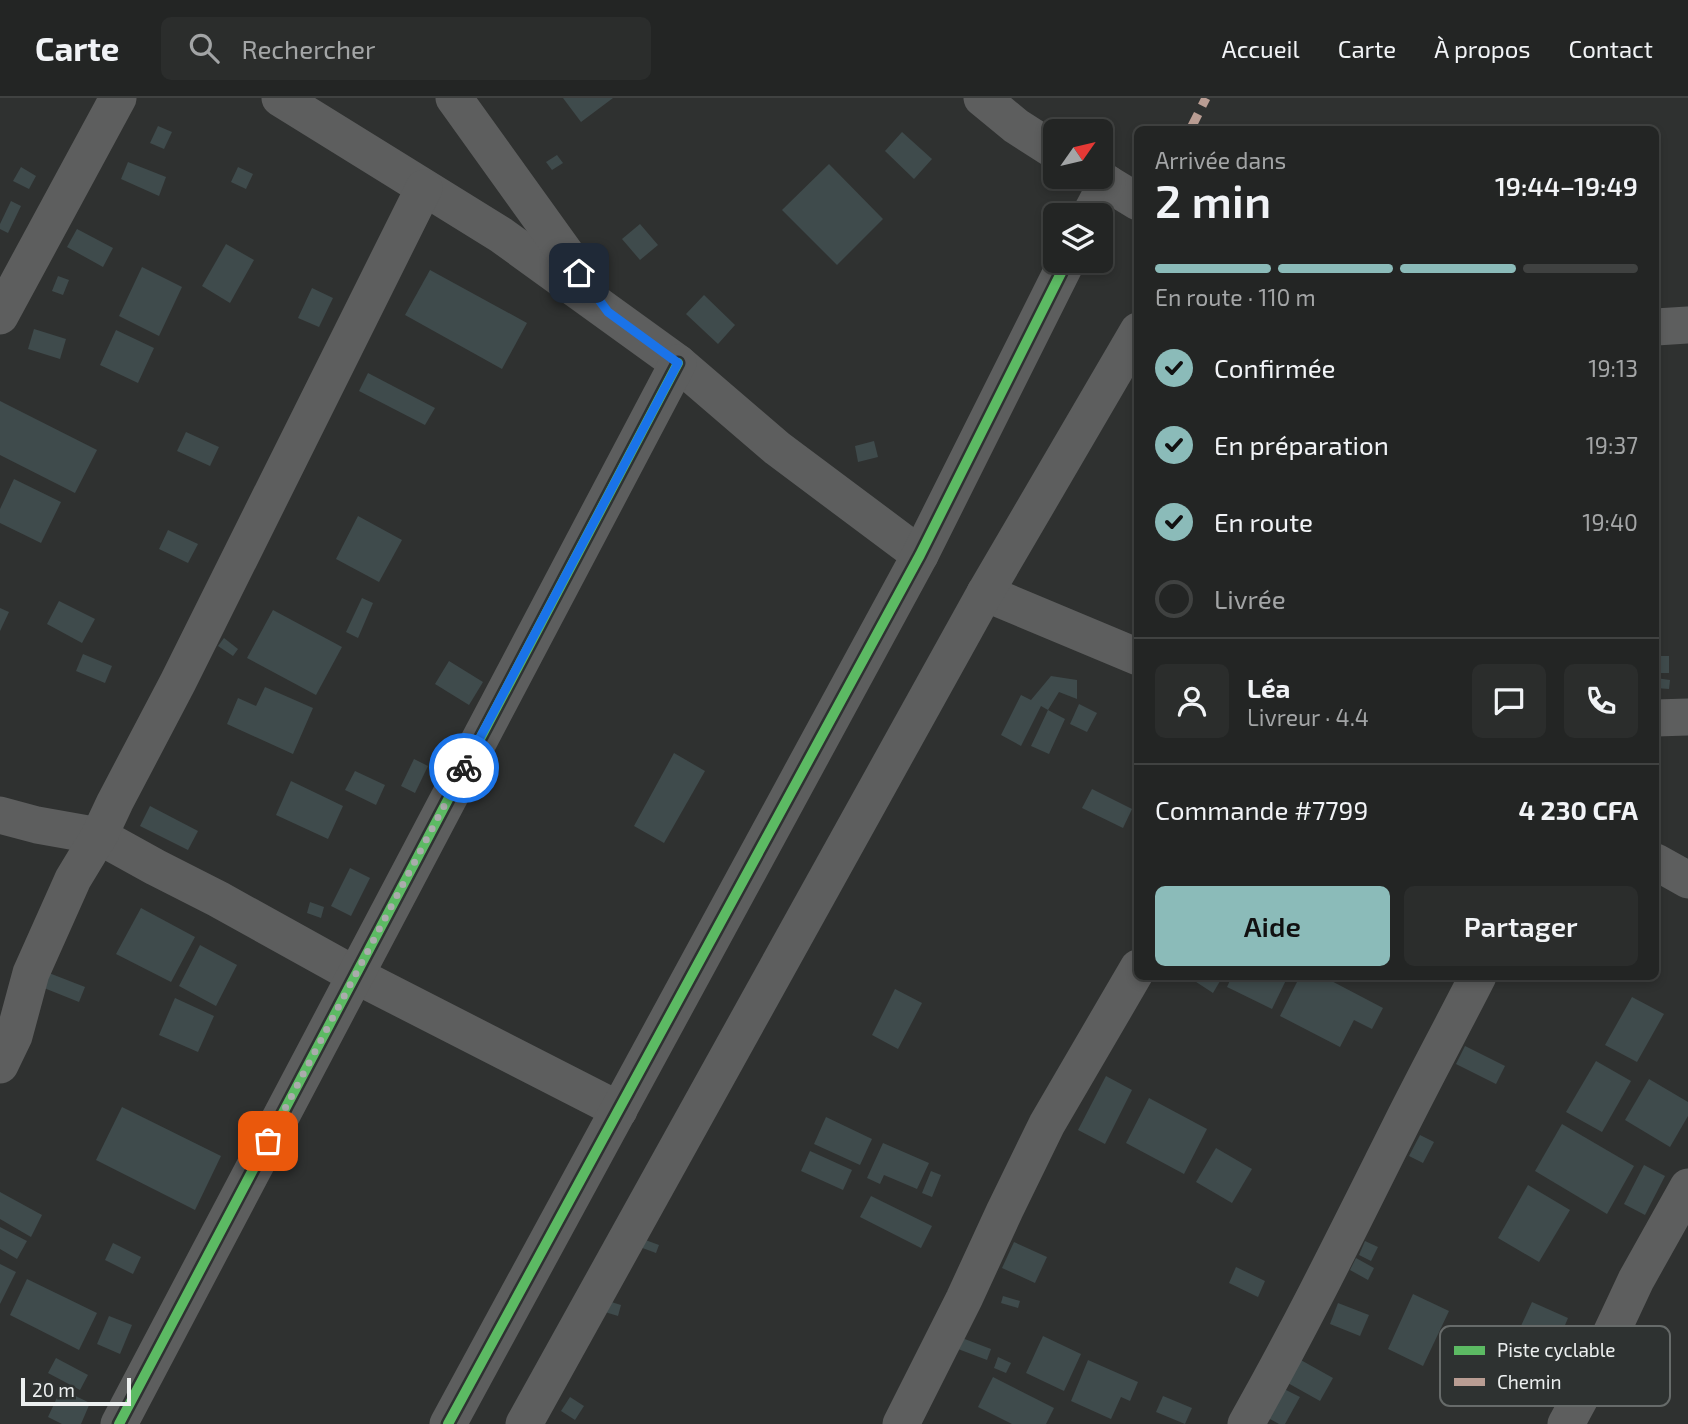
<!DOCTYPE html>
<html lang="fr">
<head>
<meta charset="utf-8">
<style>
	:root { --surface:#232524; --page:#2b2d2c; --text:#f1f3f6; --muted:#a3a5a6; --line:#404241; --accent:#8bbbb9 }
	body { margin:0; font-family:"Exo 2",sans-serif; background:var(--page); color:var(--text); height:100vh; display:flex; flex-direction:column; font-size:26px; white-space:nowrap }
	* { box-sizing:border-box; margin:0 }
	p { font-size:23px; color:var(--muted) }
	.icon { flex:none; width:38px; height:38px; fill:none; stroke:currentColor; stroke-width:2; stroke-linecap:round; stroke-linejoin:round }
	.map { position:relative; flex:1; overflow:hidden }
	.panel { position:absolute; left:1134px; top:28px; width:525px; height:854px; display:flex; flex-direction:column; background:var(--surface); border-radius:10px; box-shadow:0 4px 10px #0003,0 0 0 2px var(--line) }
	.panel>* { flex:none }
	.needle { width:46px; rotate:56deg }
	.buttons { position:absolute; left:1043px; top:21px; display:grid; gap:14px }
	.buttons a { display:grid; place-items:center; width:70px; height:70px; border-radius:10px; background:var(--surface); box-shadow:0 4px 10px #0003,0 0 0 2px var(--line); font-size:35px }
	.scale { position:absolute; left:21px; bottom:18px; width:110px; box-sizing:border-box; padding-left:7px; border:4px solid #ecefef; border-top:0; font-size:19px; line-height:24px; white-space:nowrap; color:#ecefef; -webkit-text-stroke:5px #2e3231; paint-order:stroke }
	.pin { position:absolute; display:grid; place-items:center; width:60px; height:60px; color:#fff; margin:-30px; border-radius:14px; box-shadow:0 4px 10px #0006 }
	.courier { position:absolute; display:grid; place-items:center; width:70px; height:70px; margin:-35px; border:5px solid #1a73e8; border-radius:50%; background:#fff; color:#222; box-shadow:0 2px 9px #0007 }
	.head em { font-style:normal; font-weight:600 }
	.head div { display:flex; flex-direction:column-reverse }
	.head { display:flex; align-items:center; justify-content:space-between; height:119px; padding:0 21px }
	h1 { font-size:46px; font-weight:600; line-height:52px }
	.bar { display:grid; grid-template-columns:repeat(4,1fr); gap:10px 7px; align-content:center; height:84px; padding:0 21px }
	.bar i { height:9px; border-radius:5px; background:var(--line) }
	.bar .active { background:var(--accent) }
	.bar p { grid-column:span 4 }
	.line { display:flex; align-items:center; gap:18px; padding:0 21px; border-top:2px solid var(--line) }
	.line div { flex:1 }
	.round { display:grid; place-items:center; flex:none; width:74px; height:74px; border-radius:10px; background:var(--page) }
	ol { padding:0 21px; list-style:none }
	li { display:flex; align-items:center; gap:21px; height:77px }
	li p { margin-inline-start:auto }
	li .icon { padding:7px; border-radius:50%; background:var(--accent); color:#111; stroke-width:4 }
	li:last-child { color:var(--muted) }
	li i { width:38px; height:38px; border:4px solid var(--line); border-radius:50% }
	.primary-button { display:flex; gap:14px; margin-top:auto; padding:14px 21px }
	.primary-button a { flex:1; height:80px; border-radius:10px; background:var(--accent); color:#111; font-size:28px; font-weight:600; line-height:80px; text-align:center }
	.primary-button a+a { background:var(--page); color:var(--text) }
	header { display:flex; align-items:center; gap:42px; box-sizing:border-box; height:98px; padding:0 35px; background:var(--surface); border-bottom:2px solid var(--line) }
	header strong { font-size:33px }
	nav { display:flex; gap:38px; margin-inline-start:auto; font-size:24px }
	.search { width:490px; height:63px; background:var(--page); display:flex; align-items:center; gap:18px; box-sizing:border-box; padding:0 24px; border-radius:10px; color:var(--muted); font-size:26px }
	.map>svg:first-child { display:block }
</style>
</head>
<body>
<header>
<strong>Carte</strong>
<div class="search"><svg class="icon" aria-label="search" viewBox="0 0 24 24"><circle cx="10" cy="10" r="6"/><path d="M15 15l6 6"/></svg>Rechercher</div>
<nav><a>Accueil</a><a>Carte</a><a>À propos</a><a>Contact</a></nav>
</header>
<div class="map">
<svg width="1688" height="1326" viewBox="0 0 1688 1326">
	<rect width="100%" height="100%" fill="#2f3130"/>
	<!-- building -->
	<g fill="#3f4b4c">
		<polygon points="563,0 613,0 581,24"/>
		<polygon points="158,28 172,34 164,51 150,45"/>
		<polygon points="902,34 932,61 914,81 885,53"/>
		<polygon points="557,57 563,65 552,72 546,64"/>
		<polygon points="128,64 166,79 159,98 121,81"/>
		<polygon points="829,66 883,121 837,167 782,112"/>
		<polygon points="21,69 36,78 29,91 13,83"/>
		<polygon points="238,69 253,76 246,91 231,84"/>
		<polygon points="11,103 21,108 8,135 0,131 0,126"/>
		<polygon points="640,126 658,147 640,162 622,141"/>
		<polygon points="77,131 113,150 103,169 67,149"/>
		<polygon points="226,146 254,162 230,205 202,188"/>
		<polygon points="142,169 182,189 159,238 119,218"/>
		<polygon points="430,172 527,225 502,271 405,217"/>
		<polygon points="58,178 69,182 63,197 52,193"/>
		<polygon points="312,190 333,200 319,229 298,220"/>
		<polygon points="704,197 735,227 718,246 686,216"/>
		<polygon points="34,231 66,241 60,261 28,251"/>
		<polygon points="116,232 154,250 138,285 100,267"/>
		<polygon points="368,275 435,310 425,327 359,293"/>
		<polygon points="0,303 97,352 75,395 0,357"/>
		<polygon points="186,334 219,349 210,368 177,353"/>
		<polygon points="874,343 878,359 858,364 855,348"/>
		<polygon points="14,381 61,404 41,445 0,425 0,411"/>
		<polygon points="358,418 402,442 379,484 336,461"/>
		<polygon points="168,432 198,446 188,465 159,451"/>
		<polygon points="362,500 373,505 358,540 346,534"/>
		<polygon points="59,503 95,521 82,545 47,526"/>
		<polygon points="0,510 9,514 0,533"/>
		<polygon points="273,512 342,549 316,597 247,560"/>
		<polygon points="224,540 238,551 233,558 218,548"/>
		<polygon points="83,556 112,568 105,585 76,573"/>
		<rect x="1656" y="558" width="13" height="17"/>
		<polygon points="449,563 483,584 469,607 435,586"/>
		<polygon points="1051,578 1077,582 1077,601 1059,594 1048,612 1065,621 1049,656 1031,648 1048,612 1041,608 1021,648 1001,637 1021,597 1031,602"/>
		<polygon points="1656,580 1670,582 1669,591 1656,590"/>
		<polygon points="265,589 313,610 293,656 227,626 238,600 256,608"/>
		<polygon points="1079,606 1097,615 1087,634 1070,626"/>
		<polygon points="674,655 705,673 664,745 634,728"/>
		<polygon points="414,661 428,668 415,695 401,688"/>
		<polygon points="355,673 385,687 376,707 345,692"/>
		<polygon points="291,683 343,708 328,741 276,717"/>
		<polygon points="1092,691 1132,711 1123,730 1082,710"/>
		<polygon points="150,708 198,733 188,752 140,728"/>
		<polygon points="350,770 370,780 351,818 331,808"/>
		<polygon points="310,804 324,809 321,820 307,815"/>
		<polygon points="141,810 195,839 171,884 116,856"/>
		<polygon points="200,847 237,867 216,908 179,888"/>
		<polygon points="49,875 85,889 79,904 44,890"/>
		<polygon points="1187,878 1223,878 1213,895"/>
		<polygon points="1232,878 1288,878 1272,911 1227,889"/>
		<polygon points="1300,878 1322,878 1383,910 1372,931 1354,922 1340,949 1280,918"/>
		<polygon points="895,891 922,905 898,951 872,937"/>
		<polygon points="1632,899 1664,916 1637,964 1605,947"/>
		<polygon points="175,900 214,918 198,954 159,937"/>
		<polygon points="1465,948 1505,968 1496,986 1456,966"/>
		<polygon points="1596,963 1631,983 1602,1034 1566,1014"/>
		<polygon points="1106,978 1132,992 1105,1046 1078,1032"/>
		<polygon points="1649,981 1688,1004 1688,1018 1670,1049 1625,1022"/>
		<polygon points="1149,1000 1207,1031 1184,1076 1126,1045"/>
		<polygon points="122,1009 221,1058 195,1112 96,1062"/>
		<polygon points="826,1019 872,1041 860,1067 814,1046"/>
		<polygon points="1562,1026 1634,1068 1607,1116 1535,1073"/>
		<polygon points="1420,1037 1434,1044 1423,1065 1409,1058"/>
		<polygon points="883,1045 929,1065 917,1091 884,1077 880,1086 867,1080"/>
		<polygon points="1216,1050 1252,1071 1232,1105 1196,1084"/>
		<polygon points="810,1053 852,1072 843,1092 801,1073"/>
		<polygon points="1644,1067 1665,1078 1645,1117 1624,1106"/>
		<polygon points="931,1073 941,1077 932,1099 922,1095"/>
		<polygon points="1528,1087 1570,1112 1539,1164 1498,1140"/>
		<polygon points="0,1094 42,1117 31,1139 0,1121"/>
		<polygon points="871,1098 932,1128 921,1150 860,1119"/>
		<polygon points="0,1129 27,1143 17,1161 0,1151"/>
		<polygon points="640,1140 659,1147 656,1155 637,1148"/>
		<polygon points="1365,1143 1378,1149 1371,1163 1359,1157"/>
		<polygon points="1014,1144 1047,1159 1035,1185 1002,1170"/>
		<polygon points="113,1145 141,1159 133,1176 105,1162"/>
		<polygon points="1356,1160 1374,1170 1368,1182 1350,1172"/>
		<polygon points="0,1166 16,1174 0,1206"/>
		<polygon points="1236,1169 1265,1183 1258,1199 1229,1185"/>
		<polygon points="27,1181 97,1215 79,1252 10,1217"/>
		<polygon points="1413,1196 1449,1213 1423,1268 1388,1251"/>
		<polygon points="1003,1198 1020,1203 1018,1210 1001,1205"/>
		<polygon points="608,1203 621,1207 618,1218 605,1214"/>
		<polygon points="1532,1204 1568,1220 1552,1258 1515,1241"/>
		<polygon points="1338,1205 1369,1217 1360,1238 1330,1226"/>
		<polygon points="109,1218 132,1227 120,1256 97,1246"/>
		<polygon points="1043,1238 1081,1256 1064,1293 1026,1275"/>
		<polygon points="962,1240 991,1251 987,1262 958,1251"/>
		<polygon points="998,1259 1011,1265 1006,1275 994,1270"/>
		<polygon points="56,1260 88,1277 80,1292 48,1275"/>
		<polygon points="1299,1261 1333,1280 1320,1303 1286,1284"/>
		<polygon points="1088,1262 1138,1284 1130,1303 1121,1299 1111,1321 1071,1303"/>
		<polygon points="993,1279 1054,1310 1046,1326 1012,1326 978,1309"/>
		<polygon points="61,1291 90,1305 81,1326 62,1326 48,1319"/>
		<polygon points="1284,1291 1300,1299 1285,1326 1279,1326 1268,1320"/>
		<polygon points="1163,1298 1192,1310 1185,1326 1156,1314"/>
		<polygon points="570,1299 584,1308 575,1322 561,1313"/>
	</g>
	<g fill="none" stroke-linecap="round" stroke-linejoin="round">
		<!-- minor -->
		<g stroke="#5d5e5e" stroke-width="37">
			<polyline points="280,0 501,137 678,265 777,350 920,457"/>
			<polyline points="454,0 589,188"/>
			<polyline points="982,0 1016,28 1055,53"/>
			<polyline points="1097,79 1138,104"/>
			<polyline points="1090,117 1107,85"/>
			<polyline points="0,218 118,0"/>
			<polyline points="1656,229 1688,227"/>
			<polyline points="985,495 1138,559"/>
			<polyline points="1656,620 1688,619"/>
			<polyline points="0,717 37,727 99,738 155,769 218,801 355,877 619,1012"/>
			<polyline points="1656,764 1688,782"/>
			<polyline points="0,967 14,938 31,875 73,781 99,738 115,704 178,584 424,90"/>
			<polyline points="119,1326 678,265"/>
			<polyline points="448,1326 920,457 1067,163"/>
			<polyline points="524,1326 985,495 1138,233"/>
			<polyline points="901,1326 964,1201 1005,1112 1047,1026 1138,870"/>
			<path d="M1246,1326C1301,1229 1350,1129 1400,1029C1425,979 1452,929 1478,878"/>
			<polyline points="1566,1326 1585,1291 1636,1182 1688,1089"/>
		</g>
		<!-- quiet -->
		<polyline stroke="#b99d93" stroke-width="9" stroke-dasharray="18 9" stroke-linecap="butt" points="1190,32 1206,0"/>
		<!-- cycleway casing -->
		<g stroke="#2e3231" stroke-width="15">
			<g id="cycleway">
				<polyline points="119,1326 678,265"/>
				<polyline points="448,1326 920,457 1067,163"/>
			</g>
		</g>
		<!-- cycleway -->
		<use href="#cycleway" stroke="#5cba63" stroke-width="10"/>
	</g>
	<g fill="none" stroke-linecap="round" stroke-linejoin="round">
		<!-- done -->
		<polyline stroke="#aaacac" stroke-width="7" stroke-dasharray="0 12.6" points="268,1043 464,670"/>
		<!-- route -->
		<polyline stroke="#1a73e8" stroke-width="9" points="464,670 678,265 608,214 579,175"/>
	</g>
	<!-- legend -->
	<rect x="1440" y="1228" width="230" height="80" rx="10" fill="#2e3231" stroke="#676b6a" stroke-width="2"/>
	<rect x="1454" y="1248" width="31" height="9" fill="#5cba63"/>
	<rect x="1454" y="1280" width="31" height="8" fill="#b99d93"/>
	<g font-size="19" fill="#ecefef">
		<text x="1497" y="1259">Piste cyclable</text>
		<text x="1497" y="1291">Chemin</text>
	</g>
</svg>
<div class="buttons">
<a><svg class="needle" viewBox="-14 -14 28 28"><path d="M0-13l5 13h-10z" fill="#e53935"/><path d="M0 13l5-13h-10z" fill="#a3a5a6"/></svg></a>
<a><svg class="icon" aria-label="layers" viewBox="0 0 24 24"><path d="M12 4l9 5-9 5-9-5zM3 14l9 5 9-5"/></svg></a>
</div>
<div class="scale">20 m</div>
<div class="pin" style="left:268px;top:1043px;background:#ea580c"><svg class="icon" aria-label="bag" viewBox="0 0 24 24"><path d="M5 8h14l-1 12H6zM9 8a3 3 0 0 1 6 0"/></svg></div>
<div class="pin" style="left:579px;top:175px;background:#1f2937"><svg class="icon" aria-label="home" viewBox="0 0 24 24"><path d="M3 11l9-7 9 7M6 9v11h12V9"/></svg></div>
<div class="courier" style="left:464px;top:670px"><svg class="icon" aria-label="bike" viewBox="0 0 24 24"><circle cx="6" cy="16" r="4"/><circle cx="18" cy="16" r="4"/><path d="M6 16l4-8h5l3 8M10 8l3 8H6M13 5h3"/></svg></div>
<section class="panel">
<div class="head"><div><h1>2 min</h1><p>Arrivée dans</p></div><em>19:44–19:49</em></div>
<div class="bar"><i class="active"></i><i class="active"></i><i class="active"></i><i></i><p>En route · 110 m</p></div>
<ol>
<li><svg class="icon" aria-label="check" viewBox="0 0 24 24"><path d="M5 12l5 5 9-10"/></svg>Confirmée<p>19:13</p></li>
<li><svg class="icon" aria-label="check" viewBox="0 0 24 24"><path d="M5 12l5 5 9-10"/></svg>En préparation<p>19:37</p></li>
<li><svg class="icon" aria-label="check" viewBox="0 0 24 24"><path d="M5 12l5 5 9-10"/></svg>En route<p>19:40</p></li>
<li><i></i>Livrée</li>
</ol>
<div class="line" style="height:126px"><a class="round"><svg class="icon" aria-label="person" viewBox="0 0 24 24"><circle cx="12" cy="8" r="4"/><path d="M4 21q1-7 8-7t8 7"/></svg></a><div><b>Léa</b><p>Livreur · 4.4</p></div><a class="round"><svg class="icon" aria-label="chat" viewBox="0 0 24 24"><path d="M4 5h16v11H9l-5 4z"/></svg></a><a class="round"><svg class="icon" aria-label="phone" viewBox="0 0 24 24"><path d="M5 4h4l2 5-3 2q2 4 5 5l2-3 5 2v4C11 20 4 13 5 4z"/></svg></a></div>
<div class="line" style="height:91px"><div>Commande #7799</div><b>4 230 CFA</b></div>
<div class="primary-button"><a>Aide</a><a>Partager</a></div>
</section>
</div>
</body>
</html>
